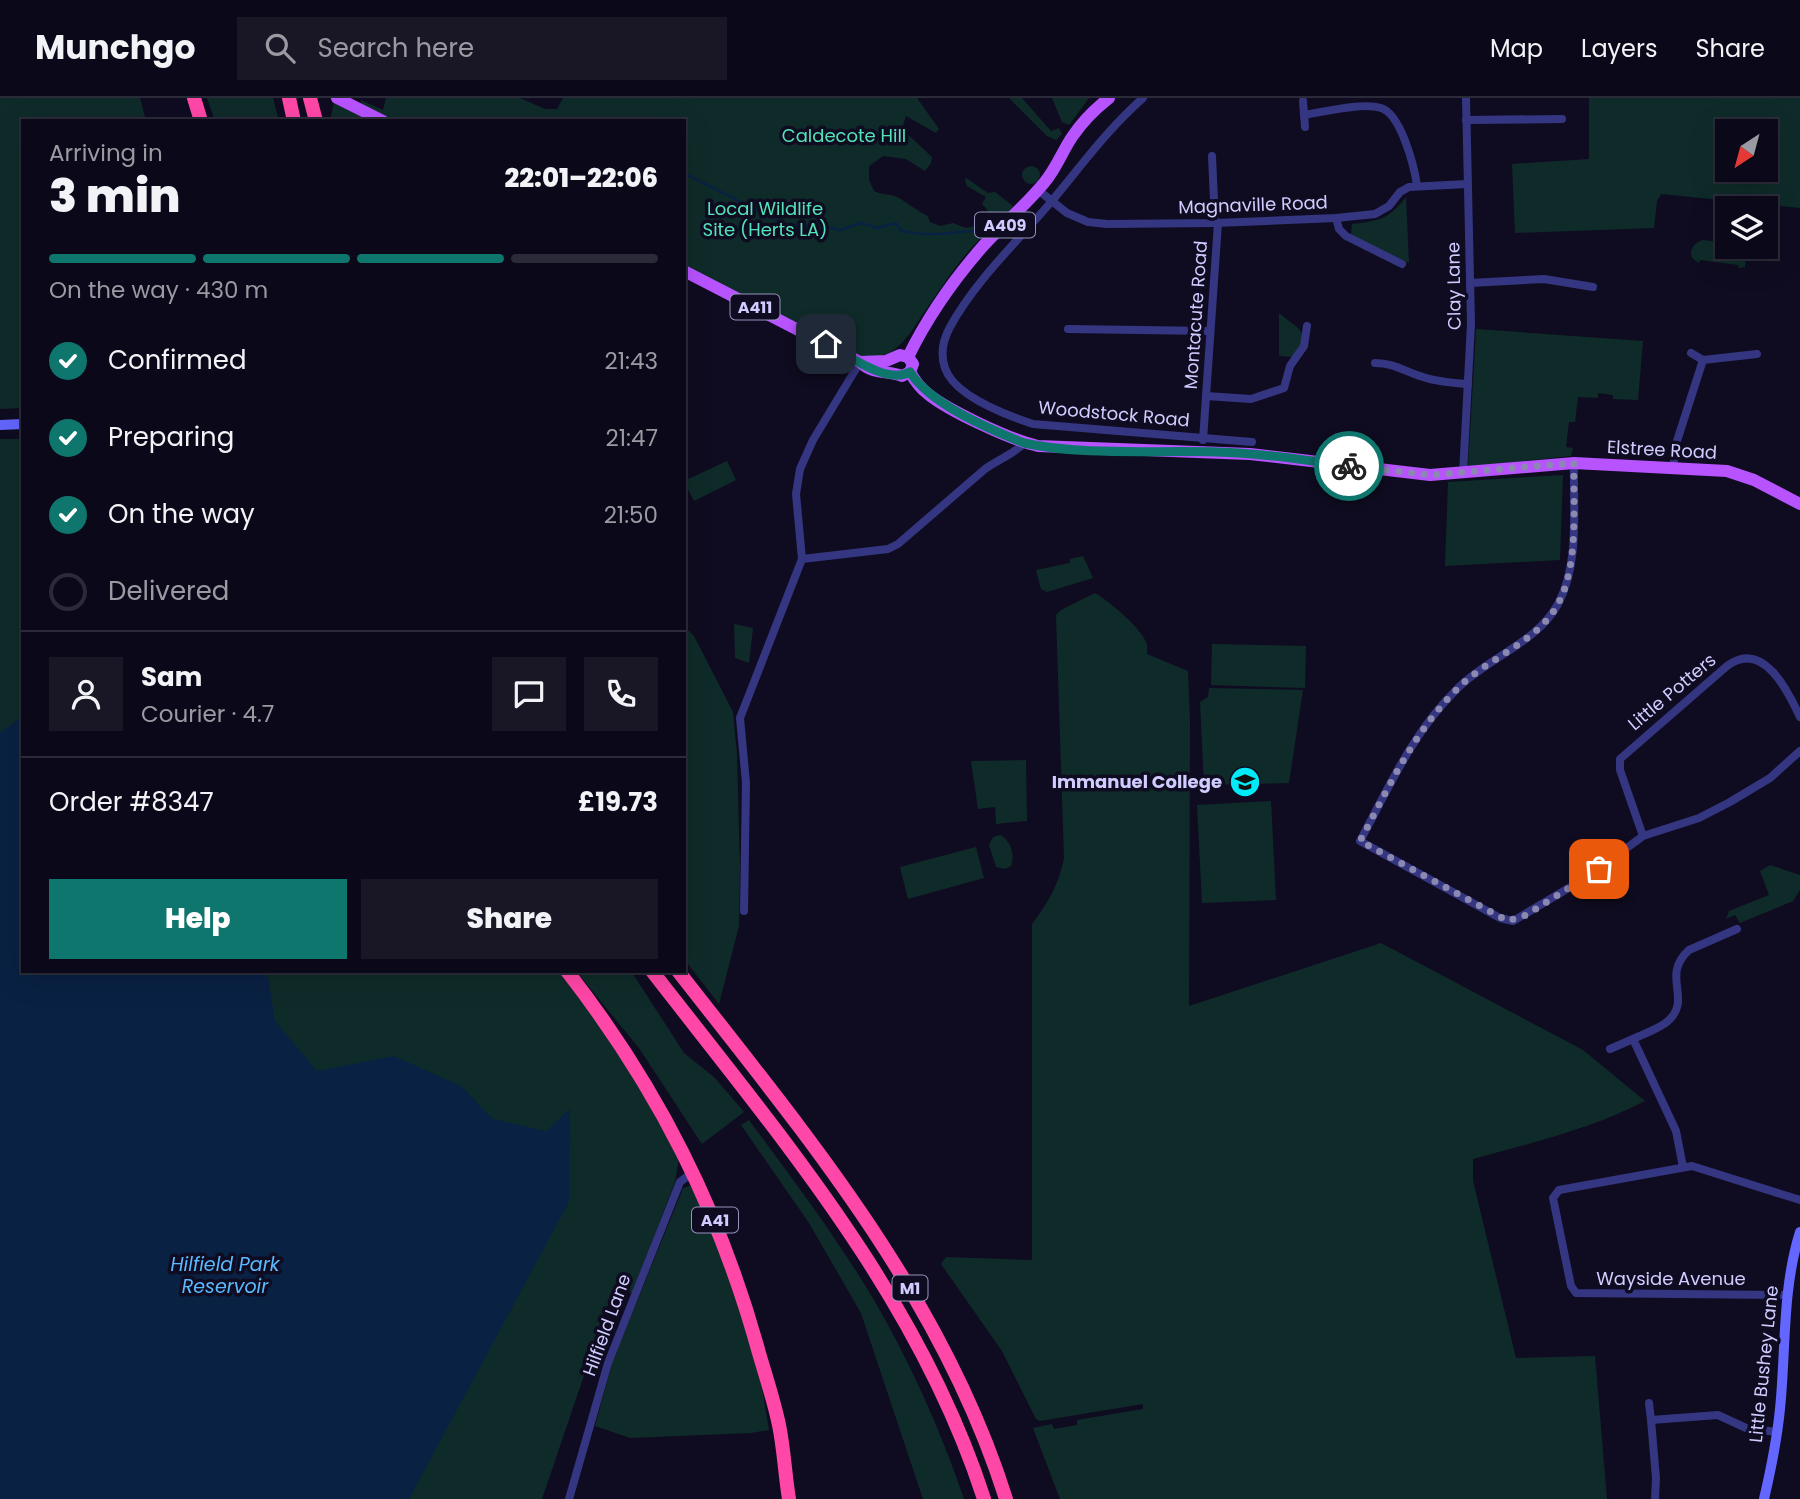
<!DOCTYPE html>
<html lang="en">
<head>
<meta charset="utf-8">
<style>
	:root { --surface:#0b0919; --page:#191726; --text:#f1f3f6; --muted:#9a9aa2; --line:#2b2a38; --accent:#0f766e }
	body { margin:0; font-family:Poppins,sans-serif; background:var(--page); color:var(--text); height:100vh; display:flex; flex-direction:column; font-size:26px; white-space:nowrap }
	* { box-sizing:border-box; margin:0 }
	p { font-size:23px; color:var(--muted) }
	.icon { flex:none; width:38px; height:38px; fill:none; stroke:currentColor; stroke-width:2; stroke-linecap:round; stroke-linejoin:round }
	.map { position:relative; flex:1; overflow:hidden }
	.drawer { position:absolute; left:21px; top:21px; width:665px; height:854px; display:flex; flex-direction:column; background:var(--surface); border-radius:0px; box-shadow:0 7px 28px #0002,0 0 0 2px var(--line) }
	.drawer>* { flex:none }
	.needle { width:46px; rotate:216deg }
	.fabs { position:absolute; left:1715px; top:21px; display:grid; gap:14px }
	.fabs a { display:grid; place-items:center; width:63px; height:63px; border-radius:0px; background:var(--surface); box-shadow:0 7px 28px #0002,0 0 0 2px var(--line); font-size:35px }
	.pin { position:absolute; display:grid; place-items:center; width:60px; height:60px; color:#fff; margin:-30px; border-radius:14px; box-shadow:0 4px 10px #0006 }
	.courier { position:absolute; display:grid; place-items:center; width:70px; height:70px; margin:-35px; border:5px solid #0f766e; border-radius:50%; background:#fff; color:#222; box-shadow:0 2px 9px #0007 }
	.summary em { font-style:normal; font-weight:800 }
	.summary div { display:flex; flex-direction:column-reverse }
	.summary { display:flex; align-items:center; justify-content:space-between; height:119px; padding:0 28px }
	h1 { font-size:46px; font-weight:800; line-height:52px }
	.bar { display:grid; grid-template-columns:repeat(4,1fr); gap:10px 7px; align-content:center; height:84px; padding:0 28px }
	.bar i { height:9px; border-radius:5px; background:var(--line) }
	.bar .current { background:var(--accent) }
	.bar p { grid-column:span 4 }
	.line { display:flex; align-items:center; gap:18px; padding:0 28px; border-top:2px solid var(--line) }
	.line div { flex:1 }
	.round { display:grid; place-items:center; flex:none; width:74px; height:74px; border-radius:0px; background:var(--page) }
	ol { padding:0 28px; list-style:none }
	li { display:flex; align-items:center; gap:21px; height:77px }
	li p { margin-inline-start:auto }
	li .icon { padding:7px; border-radius:50%; background:var(--accent); color:#fff; stroke-width:4 }
	li:last-child { color:var(--muted) }
	li i { width:38px; height:38px; border:4px solid var(--line); border-radius:50% }
	.button { display:flex; gap:14px; margin-top:auto; padding:14px 28px }
	.button a { flex:1; height:80px; border-radius:0px; background:var(--accent); color:#fff; font-size:28px; font-weight:800; line-height:80px; text-align:center }
	.button a+a { background:var(--page); color:var(--text) }
	header { display:flex; align-items:center; gap:42px; box-sizing:border-box; height:98px; padding:0 35px; background:var(--surface); border-bottom:2px solid var(--line) }
	header strong { font-size:33px }
	nav { display:flex; gap:38px; margin-inline-start:auto; font-size:24px }
	.search { width:490px; height:63px; background:var(--page); display:flex; align-items:center; gap:18px; box-sizing:border-box; padding:0 24px; border-radius:0px; color:var(--muted); font-size:26px }
	.map>svg:first-child { display:block }
</style>
</head>
<body>
<header>
<strong>Munchgo</strong>
<div class="search"><svg class="icon" aria-label="search" viewBox="0 0 24 24"><circle cx="10" cy="10" r="6"/><path d="M15 15l6 6"/></svg>Search here</div>
<nav><a>Map</a><a>Layers</a><a>Share</a></nav>
</header>
<div class="map">
<svg width="1800" height="1401" viewBox="0 0 1800 1401">
	<rect width="100%" height="100%" fill="#0f0c21"/>
	<!-- green -->
	<g fill="#0f2b29" fill-rule="evenodd">
		<polygon points="0,0 140,0 146,23 23,23 23,310 0,311"/>
		<polygon points="207,0 273,0 279,23 215,23"/>
		<path d="M386,0H520L545,11H557L563,0H917L939,31L936,35L906,18L902,31L932,59L931,65L925,73L906,61L883,58L869,68V82L874,93C882,97 890,96 897,99C908,105 917,113 928,118L930,124L940,128L953,125L966,130L989,125L993,129C964,153 946,183 925,213C916,226 908,241 895,251C884,260 873,259 860,258L684,168V23H392L361,8V2L383,12Z"/>
		<polygon points="1009,0 1022,0 1051,33 1059,30 1062,36 1056,42 1047,38"/>
		<polygon points="1052,0 1089,0 1069,27 1062,24"/>
		<path d="M1589,0H1800V110L1661,96L1657,103L1654,130L1515,135L1512,66L1589,61ZM1766,33V72H1727V33Z"/>
		<polygon points="334,4 369,23 330,23"/>
		<circle cx="1031" cy="77" r="9"/>
		<path d="M966,80L988,95L995,94L1013,108L1007,117L996,122C990,118 988,111 982,106L986,99L967,88L965,82Z"/>
		<path d="M1406,99L1409,165L1351,137L1352,126C1379,123 1389,121 1406,99Z"/>
		<path d="M1702,142L1722,144V146L1727,149H1747L1745,169L1739,170L1738,167L1700,162L1699,165C1686,159 1690,147 1702,142Z"/>
		<path d="M1279,215C1299,232 1313,233 1293,259L1279,258Z"/>
		<polygon points="1476,231 1643,243 1638,302 1613,301 1613,297 1598,295 1598,300 1578,299 1575,324 1569,324 1566,349 1573,350 1571,358 1468,369"/>
		<polygon points="0,341 23,341 23,873 560,873 620,955 679,1060 675,1084 632,1195 614,1189 542,1401 0,1401"/>
		<polygon points="727,363 736,382 694,403 684,383"/>
		<polygon points="1563,377 1560,462 1445,468 1448,384"/>
		<polygon points="1083,458 1093,480 1047,494 1041,491 1036,472 1070,465 1070,461"/>
		<path d="M1095,495C1108,502 1141,530 1146,544C1148,548 1147,552 1147,556L1188,573L1190,622L1189,908L1381,845L1583,952L1645,1003C1591,1031 1531,1045 1473,1061V1083L1516,1260L1595,1258L1607,1401H1060L1033,1330L1052,1326L1054,1331L1077,1327V1322L1143,1311V1306L1040,1323L1036,1321L1002,1253L941,1166L946,1159L1032,1162V826C1048,805 1059,786 1064,760L1056,517L1061,512Z"/>
		<polygon points="734,526 753,530 749,565 735,560"/>
		<polygon points="684,528 694,538 733,614 737,656 740,771 739,828 719,906 684,861"/>
		<polygon points="1212,546 1306,548 1305,590 1211,587"/>
		<polygon points="1209,590 1303,592 1289,685 1204,687 1200,604 1208,599"/>
		<polygon points="1026,662 1027,723 996,726 995,709 978,711 971,663"/>
		<polygon points="1271,703 1276,802 1202,805 1197,707"/>
		<path d="M1000,737C1011,742 1015,758 1011,768L1005,771L996,769L989,747L993,739Z"/>
		<polygon points="976,749 984,780 908,801 900,769"/>
		<polygon points="1770,767 1800,777 1800,792 1793,803 1740,825 1735,817 1726,821 1729,813 1769,797 1760,773"/>
		<polygon points="576,873 631,873 684,955 715,980 744,1014 702,1046 639,950"/>
		<path d="M749,1022C791,1079 834,1136 871,1197C909,1261 940,1331 964,1401H923L861,1215L809,1125L741,1027Z"/>
		<polygon points="689,1088 693,1089 738,1199 762,1290 769,1332 751,1335 630,1340 595,1328 612,1265 680,1098 683,1090"/>
	</g>
	<!-- water -->
	<polygon fill="#092143" points="23,618 23,873 267,873 275,923 317,973 394,958 461,988 493,1021 546,1033 570,1011 569,1104 409,1401 0,1401 0,635"/>
	<g fill="none" stroke-linecap="round" stroke-linejoin="round">
		<!-- stream -->
		<g stroke="#092143" stroke-width="2.5">
			<polyline points="684,75 784,126 824,129"/>
			<path d="M831,130L840,132L861,125L877,130L896,125L900,132C923,140 959,134 983,132"/>
		</g>
		<!-- street -->
		<g stroke="#353682" stroke-width="8">
			<path d="M1143,0C1106,33 1082,67 1051,104C1017,144 975,183 950,229C943,242 940,256 945,270C954,298 1006,317 1033,326L1252,344"/>
			<polyline points="1303,3 1305,29"/>
			<path d="M1304,17C1324,14 1362,4 1381,10C1401,16 1414,68 1417,87"/>
			<polyline points="1466,22 1562,21"/>
			<polyline points="1212,58 1215,125"/>
			<polyline points="1038,92 1067,115 1088,124 1107,126 1215,125 1336,120 1375,116 1389,108 1400,94 1409,89 1467,86"/>
			<polyline points="1336,120 1339,131 1346,138 1402,166"/>
			<polyline points="1470,185 1544,181 1593,189"/>
			<polyline points="1068,231 1210,233"/>
			<polyline points="1691,255 1703,262 1757,256"/>
			<path d="M1375,265C1395,265 1405,274 1423,279C1438,284 1453,285 1468,286"/>
			<polyline points="1206,298 1251,301 1284,290 1290,268 1304,248 1307,228"/>
			<polyline points="1203,342 1218,125"/>
			<path d="M1574,365C1573,410 1580,465 1558,506C1537,545 1487,560 1457,591C1413,634 1389,689 1360,743L1500,820L1513,823L1589,778L1643,738L1699,720L1730,704L1770,680L1800,653"/>
			<polyline points="1673,371 1676,346 1703,262"/>
			<polyline points="1463,376 1471,226 1466,0"/>
			<path d="M802,461L888,451L898,446L985,371C994,364 1019,353 1024,345"/>
			<path d="M1643,738L1620,672V661L1727,568C1763,541 1788,593 1800,619"/>
			<polyline points="744,813 746,685 740,620 802,461 796,396 800,371 813,342 860,264"/>
			<polyline points="1610,951 1633,941"/>
			<path d="M1683,1069L1676,1033L1633,941C1645,935 1659,931 1668,923C1693,901 1660,878 1689,852L1737,831"/>
			<polyline points="1788,1197 1576,1195 1571,1188 1553,1100 1559,1092 1692,1068 1800,1102"/>
			<polyline points="1649,1305 1651,1322"/>
			<polyline points="569,1401 608,1265 680,1084 693,1074"/>
			<polyline points="1655,1401 1656,1380 1651,1322 1718,1317 1746,1330 1777,1334"/>
		</g>
		<!-- secondary -->
		<g stroke="#6366ff" stroke-width="10">
			<polyline points="0,327 23,326"/>
			<path d="M1764,1401C1771,1371 1777,1341 1780,1311C1786,1252 1782,1191 1800,1134"/>
		</g>
		<!-- primary -->
		<g stroke="#b753ff" stroke-width="12">
			<polyline points="337,0 383,23"/>
			<path d="M684,173L860,264C873,277 887,272 902,278L910,274"/>
			<path d="M908,259C928,218 954,181 984,147C1003,126 1025,108 1044,85C1056,71 1062,54 1072,39C1082,24 1095,11 1109,0"/>
			<path d="M860,264L886,263L900,257L908,259L913,266L910,274C915,283 920,290 928,296C949,313 1011,342 1038,348L1250,356L1430,377L1574,365L1727,373L1754,382L1800,406"/>
		</g>
		<!-- highway -->
		<g stroke="#ff47a8" stroke-width="14">
			<polyline points="194,0 201,23"/>
			<polyline points="289,0 294,23"/>
			<polyline points="310,0 316,23"/>
			<path d="M567,873C658,990 720,1113 759,1255C766,1279 774,1303 779,1327C784,1351 785,1377 789,1401"/>
			<path d="M652,873C780,1038 919,1199 984,1401"/>
			<path d="M678,873C807,1038 942,1198 1006,1401"/>
		</g>
	</g>
	<g fill="none" stroke-linecap="round" stroke-linejoin="round">
		<!-- done -->
		<path stroke="#8c89b1" stroke-width="7" stroke-dasharray="0 12.6" d="M1349,368L1430,377L1574,365C1573,408 1579,467 1558,506C1537,545 1487,560 1457,591C1413,635 1389,689 1360,743L1508,823L1526,817L1599,771"/>
		<!-- route -->
		<path stroke="#0f766e" stroke-width="9" d="M826,246C848,257 887,287 910,274C930,306 989,331 1024,345C1082,358 1155,352 1216,354C1260,355 1305,362 1349,368"/>
	</g>
	<!-- icons -->
	<defs>
		<g id="school-disc" transform="scale(1.575)"><circle r="9.5" fill="#00eaf7" stroke="#0f0c21"/><path d="M0-5L7-2L0 1L-7-2ZM-4 1L0 2.5L4 1V4Q0 6-4 4Z" fill="#111"/></g>
	</defs>
	<g fill-rule="evenodd">
		<use href="#school-disc" x="1245" y="684"/>
	</g>
	<g text-anchor="middle" stroke-width="7" stroke-linejoin="round" paint-order="stroke">
		<!-- shield labels -->
		<g fill="#0f0c21" stroke="#9692bc" stroke-width="2">
			<rect x="975" y="114.5" width="60" height="25" rx="5"/>
			<rect x="730.5" y="196.5" width="49" height="25" rx="5"/>
			<rect x="692" y="1109.5" width="46" height="25" rx="5"/>
			<rect x="892.5" y="1177.5" width="35" height="25" rx="5"/>
		</g>
		<g font-size="16" font-weight="bold" fill="#d0ccff">
			<text x="1005" y="133">A409</text>
			<text x="755" y="215">A411</text>
			<text x="715" y="1128">A41</text>
			<text x="910" y="1196">M1</text>
		</g>
		<!-- park labels -->
		<g font-size="18" fill="#54e3b9" stroke="#0f0c21">
			<text x="844" y="44">Caldecote Hill</text>
			<text x="765" y="117">Local Wildlife<tspan x="765" dy="21">Site (Herts LA)</tspan></text>
		</g>
		<!-- street labels -->
		<g font-size="18" fill="#d0ccff" stroke="#0f0c21">
			<text transform="translate(1253 107) rotate(-2)" y="6">Magnaville Road</text>
			<text transform="translate(1454 188) rotate(-91)" y="6">Clay Lane</text>
			<text transform="translate(1196 217) rotate(-86)" y="6">Montacute Road</text>
			<text transform="translate(1114 316) rotate(5)" y="6">Woodstock Road</text>
			<text transform="translate(1662 352) rotate(3)" y="6">Elstree Road</text>
			<text transform="translate(1672 594) rotate(-40)" y="6">Little Potters</text>
			<text x="1671" y="1187">Wayside Avenue</text>
			<text transform="translate(607 1227) rotate(-70)" y="6">Hilfield Lane</text>
			<text transform="translate(1764 1266) rotate(-84)" y="6">Little Bushey Lane</text>
		</g>
		<!-- poi labels -->
		<g font-size="18" font-weight="bold" fill="#d0ccff" stroke="#0f0c21" text-anchor="end">
			<text x="1222" y="690">Immanuel College</text>
		</g>
		<!-- water labels -->
		<g font-size="19" font-style="italic" fill="#5abaff" stroke="#0f0c21">
			<text x="225" y="1173">Hilfield Park<tspan x="225" dy="22">Reservoir</tspan></text>
		</g>
	</g>
</svg>
<div class="fabs">
<a><svg class="needle" viewBox="-14 -14 28 28"><path d="M0-13l5 13h-10z" fill="#e53935"/><path d="M0 13l5-13h-10z" fill="#9a9aa2"/></svg></a>
<a><svg class="icon" aria-label="layers" viewBox="0 0 24 24"><path d="M12 4l9 5-9 5-9-5zM3 14l9 5 9-5"/></svg></a>
</div>
<div class="pin" style="left:1599px;top:771px;background:#ea580c"><svg class="icon" aria-label="bag" viewBox="0 0 24 24"><path d="M5 8h14l-1 12H6zM9 8a3 3 0 0 1 6 0"/></svg></div>
<div class="pin" style="left:826px;top:246px;background:#1f2937"><svg class="icon" aria-label="home" viewBox="0 0 24 24"><path d="M3 11l9-7 9 7M6 9v11h12V9"/></svg></div>
<div class="courier" style="left:1349px;top:368px"><svg class="icon" aria-label="bike" viewBox="0 0 24 24"><circle cx="6" cy="16" r="4"/><circle cx="18" cy="16" r="4"/><path d="M6 16l4-8h5l3 8M10 8l3 8H6M13 5h3"/></svg></div>
<section class="drawer">
<div class="summary"><div><h1>3 min</h1><p>Arriving in</p></div><em>22:01–22:06</em></div>
<div class="bar"><i class="current"></i><i class="current"></i><i class="current"></i><i></i><p>On the way · 430 m</p></div>
<ol>
<li><svg class="icon" aria-label="check" viewBox="0 0 24 24"><path d="M5 12l5 5 9-10"/></svg>Confirmed<p>21:43</p></li>
<li><svg class="icon" aria-label="check" viewBox="0 0 24 24"><path d="M5 12l5 5 9-10"/></svg>Preparing<p>21:47</p></li>
<li><svg class="icon" aria-label="check" viewBox="0 0 24 24"><path d="M5 12l5 5 9-10"/></svg>On the way<p>21:50</p></li>
<li><i></i>Delivered</li>
</ol>
<div class="line" style="height:126px"><a class="round"><svg class="icon" aria-label="person" viewBox="0 0 24 24"><circle cx="12" cy="8" r="4"/><path d="M4 21q1-7 8-7t8 7"/></svg></a><div><b>Sam</b><p>Courier · 4.7</p></div><a class="round"><svg class="icon" aria-label="chat" viewBox="0 0 24 24"><path d="M4 5h16v11H9l-5 4z"/></svg></a><a class="round"><svg class="icon" aria-label="phone" viewBox="0 0 24 24"><path d="M5 4h4l2 5-3 2q2 4 5 5l2-3 5 2v4C11 20 4 13 5 4z"/></svg></a></div>
<div class="line" style="height:91px"><div>Order #8347</div><b>£19.73</b></div>
<div class="button"><a>Help</a><a>Share</a></div>
</section>
</div>
</body>
</html>
